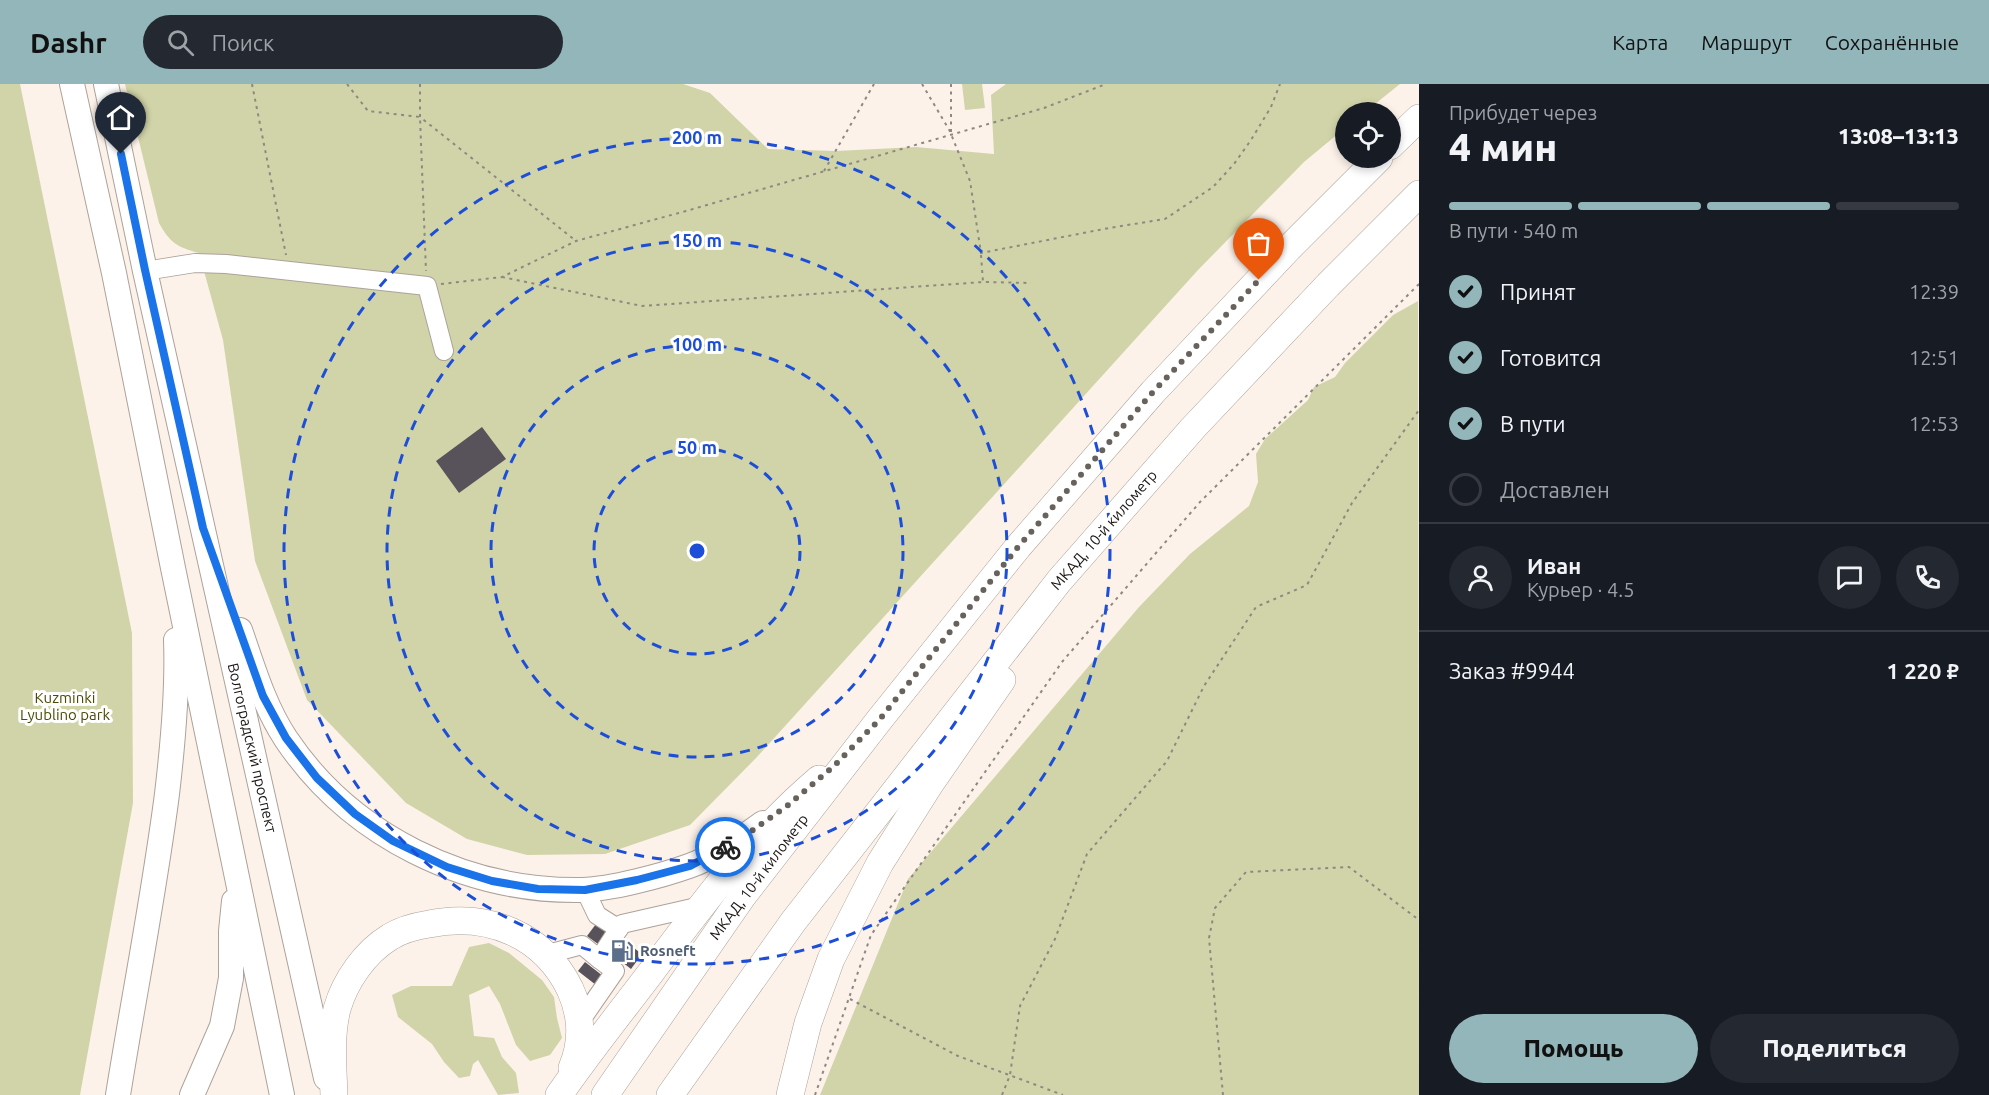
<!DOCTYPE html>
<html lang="ru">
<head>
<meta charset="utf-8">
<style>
	:root { --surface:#171b24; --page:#242831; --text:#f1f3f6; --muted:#9ea1a6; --line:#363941; --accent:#92b6b9 }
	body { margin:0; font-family:Ubuntu,sans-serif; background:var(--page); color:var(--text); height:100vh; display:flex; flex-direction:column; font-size:22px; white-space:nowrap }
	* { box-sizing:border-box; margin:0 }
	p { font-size:20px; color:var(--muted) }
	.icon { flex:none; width:33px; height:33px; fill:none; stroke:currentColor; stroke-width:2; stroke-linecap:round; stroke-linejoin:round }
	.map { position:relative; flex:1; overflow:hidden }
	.details { display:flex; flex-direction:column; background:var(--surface); width:570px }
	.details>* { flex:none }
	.buttons { position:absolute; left:1335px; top:18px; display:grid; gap:12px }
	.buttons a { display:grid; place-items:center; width:66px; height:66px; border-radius:50%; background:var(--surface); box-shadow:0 3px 9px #0003; font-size:30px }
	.pin { position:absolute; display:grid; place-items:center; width:51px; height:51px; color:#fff; margin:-62px -26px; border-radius:50% 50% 50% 0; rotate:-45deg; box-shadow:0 0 6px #0007 }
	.pin .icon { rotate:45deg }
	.courier { position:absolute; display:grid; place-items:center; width:60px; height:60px; margin:-30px; border:4px solid #1a73e8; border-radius:50%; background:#fff; color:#222; box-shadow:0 2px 8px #0007 }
	.overview em { font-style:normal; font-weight:800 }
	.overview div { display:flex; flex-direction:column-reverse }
	.overview { display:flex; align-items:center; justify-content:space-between; height:102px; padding:0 30px }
	h1 { font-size:39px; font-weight:800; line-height:45px }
	.bar { display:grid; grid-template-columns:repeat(4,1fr); gap:9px 6px; align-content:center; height:72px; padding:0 30px }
	.bar i { height:8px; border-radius:4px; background:var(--line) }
	.bar .current { background:var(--accent) }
	.bar p { grid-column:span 4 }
	.line { display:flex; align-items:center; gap:15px; padding:0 30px; border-top:2px solid var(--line) }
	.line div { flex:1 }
	.round { display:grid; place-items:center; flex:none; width:63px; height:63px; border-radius:32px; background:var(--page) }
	ol { padding:0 30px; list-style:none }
	li { display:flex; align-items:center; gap:18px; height:66px }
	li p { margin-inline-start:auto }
	li .icon { padding:6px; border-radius:50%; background:var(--accent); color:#111; stroke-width:4 }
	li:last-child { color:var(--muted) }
	li i { width:33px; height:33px; border:3px solid var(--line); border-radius:50% }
	.primary-button { display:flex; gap:12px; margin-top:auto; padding:12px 30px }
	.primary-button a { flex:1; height:69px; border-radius:36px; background:var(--accent); color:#111; font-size:24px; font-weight:800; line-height:69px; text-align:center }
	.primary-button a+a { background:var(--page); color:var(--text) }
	header { display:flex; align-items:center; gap:36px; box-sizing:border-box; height:84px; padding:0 30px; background:var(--accent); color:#111 }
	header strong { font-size:28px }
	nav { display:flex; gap:33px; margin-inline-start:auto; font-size:21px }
	.search { width:420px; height:54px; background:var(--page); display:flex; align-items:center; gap:15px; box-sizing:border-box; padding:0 21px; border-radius:33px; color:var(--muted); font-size:22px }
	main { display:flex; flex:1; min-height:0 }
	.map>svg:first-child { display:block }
</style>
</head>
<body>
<header>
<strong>Dashr</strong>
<div class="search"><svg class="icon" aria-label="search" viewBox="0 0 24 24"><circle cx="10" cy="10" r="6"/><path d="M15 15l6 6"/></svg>Поиск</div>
<nav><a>Карта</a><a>Маршрут</a><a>Сохранённые</a></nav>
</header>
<main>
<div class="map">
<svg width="1419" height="1011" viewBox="0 0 1419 1011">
	<rect width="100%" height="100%" fill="#fcf2e9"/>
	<!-- green -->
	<g fill="#d1d4a8">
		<polygon points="0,0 20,0 132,549 133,719 80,1011 0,1011"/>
		<path d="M125,0H683L710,9L768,65L836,67L916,63L994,70L991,11L1006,0H1400L1365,28H1346L1345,44L1304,78L1198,186L756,674L690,741L605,770L527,771L467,755L406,719L307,616L255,477L223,256L199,169C177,163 170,159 159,139Z"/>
		<polygon points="962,0 982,0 985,24 965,26"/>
		<polygon points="1418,217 1419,1011 820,1011 908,795 1139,523 1190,470 1249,422 1258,398 1256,370 1265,355 1308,316 1314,303 1335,293 1345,279 1393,231"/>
		<polygon points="489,859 509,869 542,896 554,913 557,934 562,954 550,971 530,977 516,961 500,920 489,902 469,911 474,952 494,954 502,973 516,989 519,1009 498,1011 478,976 473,980 470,992 459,994 444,978 432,960 398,933 392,911 411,902 452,902 469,863"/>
	</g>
	<!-- building -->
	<g fill="#58525b">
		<polygon points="482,343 506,375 459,409 436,377"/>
		<polygon points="596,840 611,850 602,863 587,852"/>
		<polygon points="619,853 642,870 631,885 608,867"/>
		<polygon points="585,878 603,892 596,901 578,887"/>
	</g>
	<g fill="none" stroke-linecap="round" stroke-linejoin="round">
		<!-- minor casing -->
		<g stroke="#aca29a" stroke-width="20">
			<g id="minor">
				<polyline points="145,187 195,179 226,180 427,202 444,267"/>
				<polyline points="585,806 597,831 619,845"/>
				<polyline points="544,871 582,861 599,875"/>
				<polyline points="579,939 615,887 599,875 622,840 701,822"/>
			</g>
		</g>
		<!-- major casing -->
		<g stroke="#aca29a" stroke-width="26">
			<g id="major">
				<polyline points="72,0 114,189 173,484 282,1011"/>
				<polyline points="106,0 145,187 326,994"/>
				<path d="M240,546C253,583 264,622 286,655C351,752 466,808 582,806C611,805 661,792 689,782C715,773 741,755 763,739"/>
				<path d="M118,1011C134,911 154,811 167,710C173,659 178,607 176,556"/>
				<polyline points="192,1011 222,942 231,894 231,847 234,817"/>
			</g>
		</g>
		<!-- highway casing -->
		<g stroke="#aca29a" stroke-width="28">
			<g id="highway">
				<polyline points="1390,62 1419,34"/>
				<path d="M334,1011C333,982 330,953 337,925C345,897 365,868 390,853C401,846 416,842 429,840C487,828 543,850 570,905C582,931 583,958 572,984"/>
				<path d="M559,1011C588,969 621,928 652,887C703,819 754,750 819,695"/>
				<polyline points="605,1011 742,813 880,635 1018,463 1153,308 1289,164 1379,74"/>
				<polyline points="670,1011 793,838 1059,497 1193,344 1328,201 1419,110"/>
				<polyline points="790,1011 808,939 831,875 880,779 930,700 1002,596"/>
			</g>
		</g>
		<!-- path -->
		<g stroke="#8f8882" stroke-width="2" stroke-dasharray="3 4.5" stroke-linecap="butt">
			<polyline points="252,0 286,171"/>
			<polyline points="347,0 368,27 420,33 426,187"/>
			<polyline points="420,0 420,33 576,157"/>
			<polyline points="922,0 951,49"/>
			<polyline points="951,0 951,50 970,97 981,169 1109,144 1165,135 1213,103 1234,80 1251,56 1271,23 1280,0"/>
			<polyline points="824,87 874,0"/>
			<polyline points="981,171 983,198 1031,199"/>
			<polyline points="502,193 642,222 983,198"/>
			<polyline points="441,200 502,193 576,157 686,127 1044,24 1106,0"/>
			<polyline points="850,915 958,972 1063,1011"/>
			<polyline points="815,1011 871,851 1062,578 1200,418 1419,200"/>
			<polyline points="1002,1011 1010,991 1020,922 1055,855 1087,770 1167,677 1204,602 1256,523 1307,501 1352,419 1419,326"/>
			<polyline points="1223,1011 1209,854 1215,824 1246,788 1349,783 1419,836"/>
		</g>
		<!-- minor -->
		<use href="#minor" stroke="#fff" stroke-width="18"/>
		<!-- major -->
		<use href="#major" stroke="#fff" stroke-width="24"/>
		<!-- highway -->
		<use href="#highway" stroke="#fff" stroke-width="27"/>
	</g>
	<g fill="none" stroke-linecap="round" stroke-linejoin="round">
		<!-- done -->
		<polyline stroke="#68625d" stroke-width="6" stroke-dasharray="0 10.8" points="725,763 739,756 787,722 834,682 880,635 1018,463 1153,308 1259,196"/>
		<!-- route -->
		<polyline stroke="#1a73e8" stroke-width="8" points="121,70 145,186 203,444 263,612 286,654 317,694 355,730 393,757 447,783 492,797 538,805 585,806 637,796 690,782 725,763"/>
	</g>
	<!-- distance rings -->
	<g fill="none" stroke="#1d4ed8" stroke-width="3" stroke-dasharray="10 8">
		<circle cx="697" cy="467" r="103"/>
		<circle cx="697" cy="467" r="206"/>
		<circle cx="697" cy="467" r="310"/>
		<circle cx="697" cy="467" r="413"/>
	</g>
	<!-- icons -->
	<defs>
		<g id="fuel-bare" transform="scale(1.8)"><path d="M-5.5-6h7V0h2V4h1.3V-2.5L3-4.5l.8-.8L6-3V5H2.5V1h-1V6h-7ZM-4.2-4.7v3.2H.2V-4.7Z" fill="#5c6f8a" stroke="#fff" stroke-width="2.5" paint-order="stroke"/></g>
	</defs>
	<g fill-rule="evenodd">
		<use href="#fuel-bare" x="622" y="867"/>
	</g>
	<g text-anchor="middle" stroke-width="6" stroke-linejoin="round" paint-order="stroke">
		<!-- street labels -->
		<g font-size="15" fill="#191512" stroke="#fff">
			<text transform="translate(1104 446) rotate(-49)" y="5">МКАД, 10-й километр</text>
			<text transform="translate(252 664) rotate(77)" y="5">Волгоградский проспект</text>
			<text transform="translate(759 793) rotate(-53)" y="5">МКАД, 10-й километр</text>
		</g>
		<!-- park labels -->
		<g font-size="15" fill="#4b4b05" stroke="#fff">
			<text x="65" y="619">Kuzminki<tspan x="65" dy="17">Lyublino park</tspan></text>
		</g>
		<!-- service labels -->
		<g font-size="15" font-weight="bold" fill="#4e5e75" stroke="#fff" text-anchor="start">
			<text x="640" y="872">Rosneft</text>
		</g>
	</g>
	<circle cx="697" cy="467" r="9" fill="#1d4ed8" stroke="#fff" stroke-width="3"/>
	<g font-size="18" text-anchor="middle" font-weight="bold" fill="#1d4ed8" stroke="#fff" stroke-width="6" stroke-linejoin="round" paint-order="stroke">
		<text x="697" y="60">200 m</text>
		<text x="697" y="163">150 m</text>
		<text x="697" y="267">100 m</text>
		<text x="697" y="370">50 m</text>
	</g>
</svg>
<div class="buttons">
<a><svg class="icon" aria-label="locate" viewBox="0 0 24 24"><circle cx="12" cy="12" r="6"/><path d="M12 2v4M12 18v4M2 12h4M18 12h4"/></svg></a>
</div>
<div class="pin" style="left:1259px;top:196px;background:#ea580c"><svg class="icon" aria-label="bag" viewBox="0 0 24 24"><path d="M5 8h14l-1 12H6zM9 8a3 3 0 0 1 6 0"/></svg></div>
<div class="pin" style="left:121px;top:70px;background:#1f2937"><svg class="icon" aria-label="home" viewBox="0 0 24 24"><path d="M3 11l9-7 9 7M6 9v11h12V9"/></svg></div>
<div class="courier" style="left:725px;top:763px"><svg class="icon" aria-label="bike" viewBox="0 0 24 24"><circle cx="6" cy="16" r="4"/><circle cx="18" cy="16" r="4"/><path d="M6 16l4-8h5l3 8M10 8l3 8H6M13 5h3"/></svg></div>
</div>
<section class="details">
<div class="overview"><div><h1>4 мин</h1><p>Прибудет через</p></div><em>13:08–13:13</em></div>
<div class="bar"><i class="current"></i><i class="current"></i><i class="current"></i><i></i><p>В пути · 540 m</p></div>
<ol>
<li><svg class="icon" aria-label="check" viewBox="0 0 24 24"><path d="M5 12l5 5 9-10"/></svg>Принят<p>12:39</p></li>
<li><svg class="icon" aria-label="check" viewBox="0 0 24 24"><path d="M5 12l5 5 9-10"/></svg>Готовится<p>12:51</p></li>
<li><svg class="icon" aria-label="check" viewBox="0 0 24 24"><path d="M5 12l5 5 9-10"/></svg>В пути<p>12:53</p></li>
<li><i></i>Доставлен</li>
</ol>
<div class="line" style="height:108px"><a class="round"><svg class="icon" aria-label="person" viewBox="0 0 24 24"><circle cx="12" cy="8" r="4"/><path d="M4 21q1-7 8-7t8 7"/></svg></a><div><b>Иван</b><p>Курьер · 4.5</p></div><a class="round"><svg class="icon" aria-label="chat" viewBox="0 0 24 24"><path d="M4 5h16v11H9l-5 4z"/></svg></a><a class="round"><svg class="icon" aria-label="phone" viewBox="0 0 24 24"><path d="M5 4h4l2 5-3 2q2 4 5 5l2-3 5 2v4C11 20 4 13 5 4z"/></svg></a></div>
<div class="line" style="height:78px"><div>Заказ #9944</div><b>1 220 ₽</b></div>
<div class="primary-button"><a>Помощь</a><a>Поделиться</a></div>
</section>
</main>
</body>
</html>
